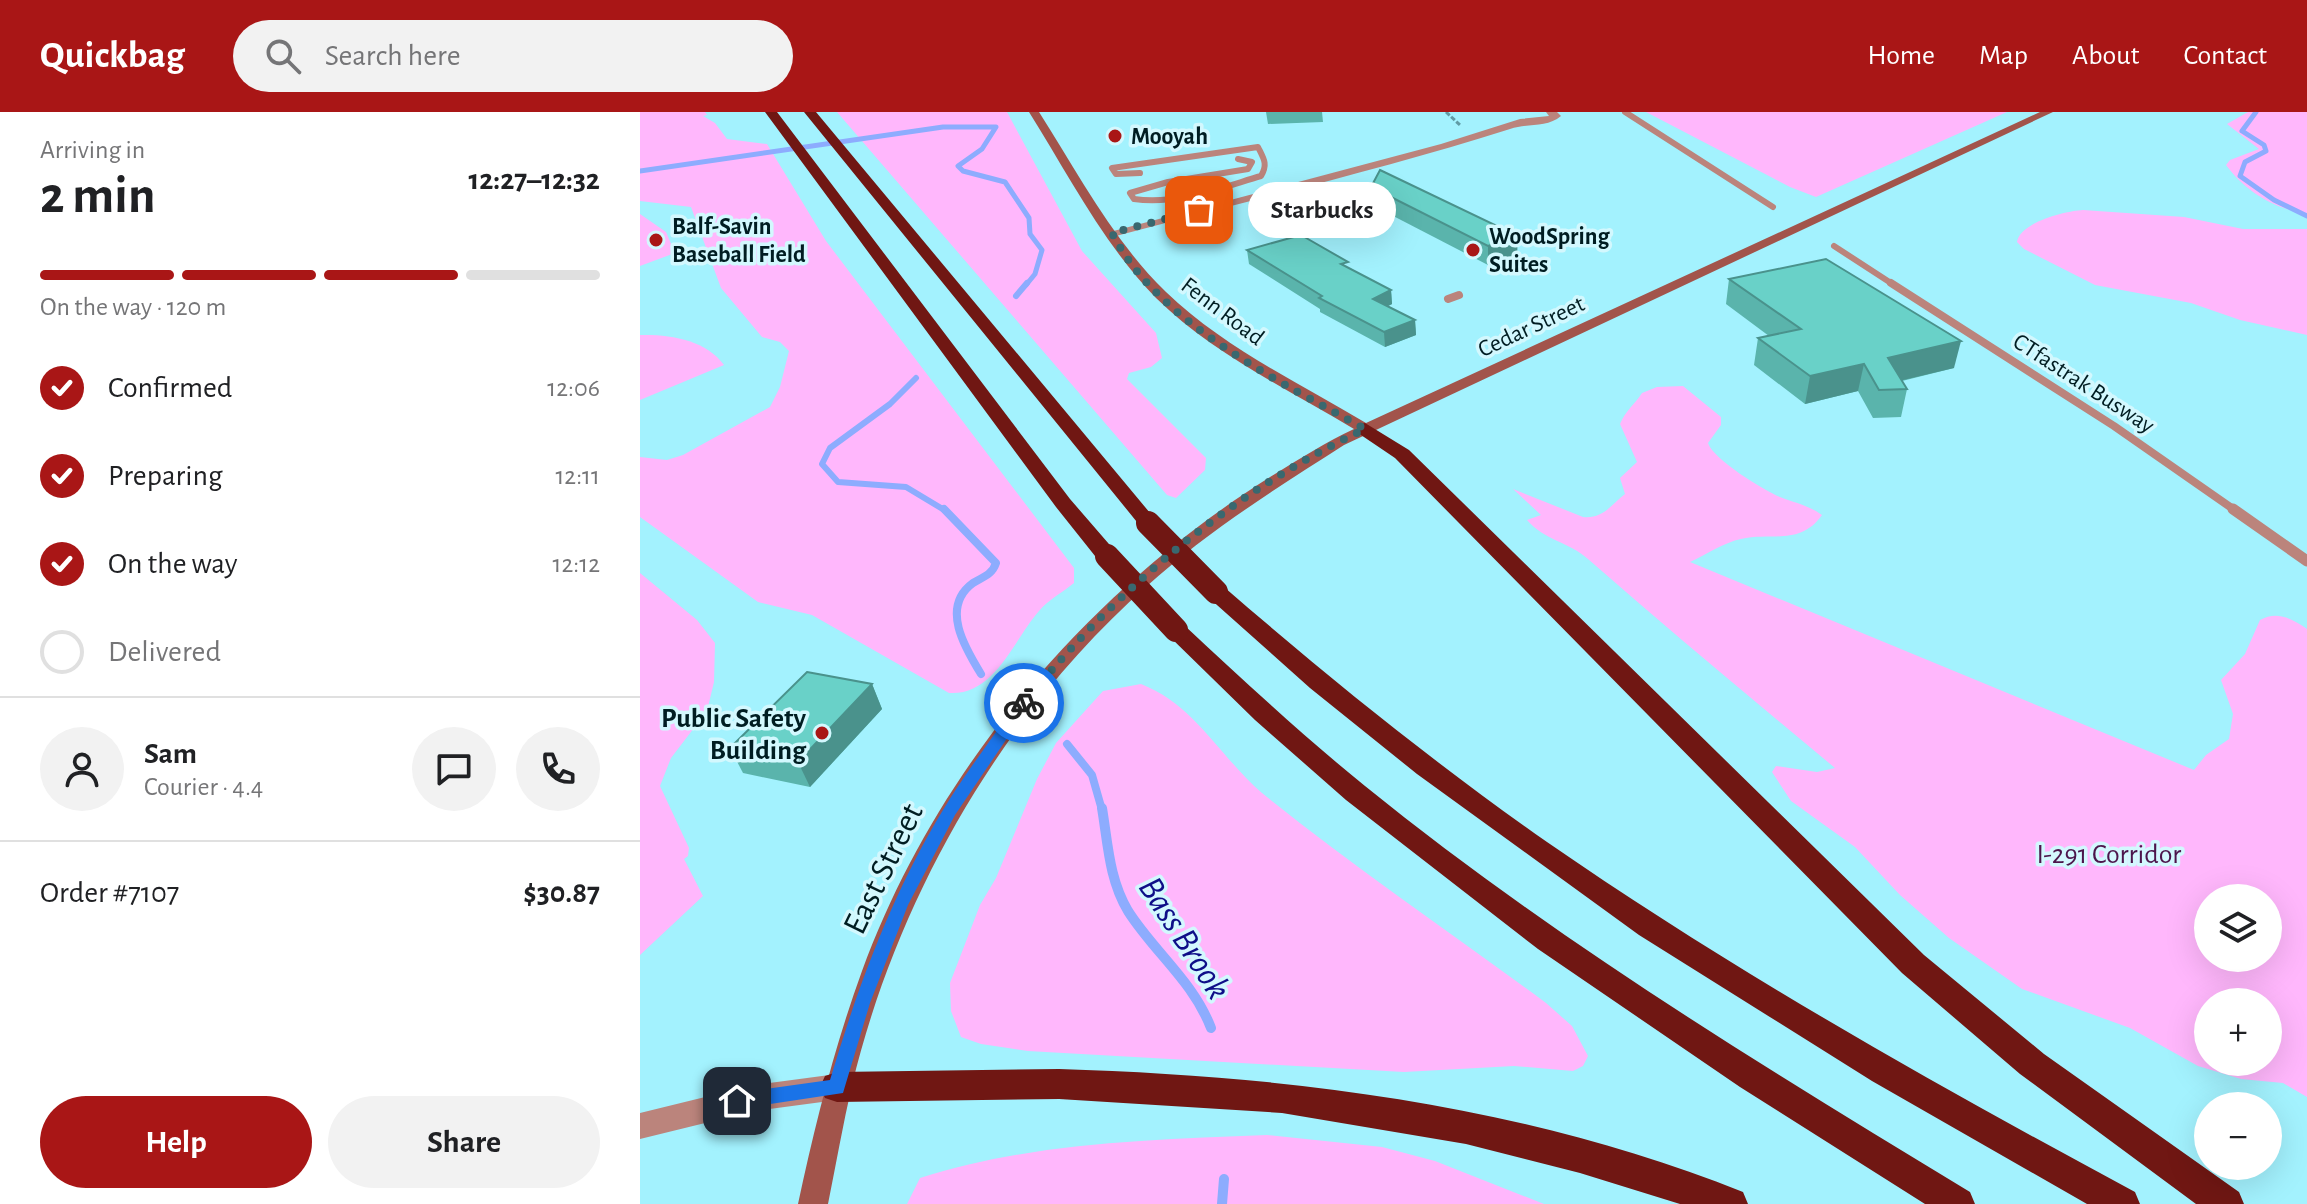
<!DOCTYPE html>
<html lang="en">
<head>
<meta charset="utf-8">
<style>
	:root { --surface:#fff; --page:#f2f2f2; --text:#202124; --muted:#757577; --line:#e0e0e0; --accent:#a91616 }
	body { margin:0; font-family:"Alegreya Sans",sans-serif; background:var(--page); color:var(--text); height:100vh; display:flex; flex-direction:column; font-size:30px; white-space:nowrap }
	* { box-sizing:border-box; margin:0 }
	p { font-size:26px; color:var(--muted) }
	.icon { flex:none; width:44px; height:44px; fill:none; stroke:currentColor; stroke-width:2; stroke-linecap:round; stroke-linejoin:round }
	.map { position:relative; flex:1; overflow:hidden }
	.panel { display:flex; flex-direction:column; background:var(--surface); width:640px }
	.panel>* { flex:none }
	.fabs { position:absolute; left:1554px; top:772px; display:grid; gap:16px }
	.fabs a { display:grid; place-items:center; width:88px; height:88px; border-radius:50%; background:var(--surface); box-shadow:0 8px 32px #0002; font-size:40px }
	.pin { position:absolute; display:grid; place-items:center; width:68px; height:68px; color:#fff; margin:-34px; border-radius:16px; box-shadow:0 4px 12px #0006 }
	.courier { position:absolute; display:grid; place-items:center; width:80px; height:80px; margin:-40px; border:6px solid #1a73e8; border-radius:50%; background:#fff; color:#222; box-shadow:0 2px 10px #0007 }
	.bubble { position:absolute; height:56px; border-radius:28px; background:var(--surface); box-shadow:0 8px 32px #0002; font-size:26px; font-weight:700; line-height:56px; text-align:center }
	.headline em { font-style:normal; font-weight:700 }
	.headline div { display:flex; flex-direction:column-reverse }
	.headline { display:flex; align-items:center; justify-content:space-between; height:136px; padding:0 40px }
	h1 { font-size:52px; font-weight:700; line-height:60px }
	.bar { display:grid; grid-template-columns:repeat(4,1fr); gap:12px 8px; align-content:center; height:96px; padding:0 40px }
	.bar i { height:10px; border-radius:6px; background:var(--line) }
	.bar .active { background:var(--accent) }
	.bar p { grid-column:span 4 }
	.line { display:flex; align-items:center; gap:20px; padding:0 40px; border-top:2px solid var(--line) }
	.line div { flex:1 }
	.round { display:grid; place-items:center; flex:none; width:84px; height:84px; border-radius:42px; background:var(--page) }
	ol { padding:0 40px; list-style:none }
	li { display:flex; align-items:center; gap:24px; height:88px }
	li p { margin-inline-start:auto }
	li .icon { padding:8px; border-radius:50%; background:var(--accent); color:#fff; stroke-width:4 }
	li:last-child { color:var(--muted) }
	li i { width:44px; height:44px; border:4px solid var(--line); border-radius:50% }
	.button { display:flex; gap:16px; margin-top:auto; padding:16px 40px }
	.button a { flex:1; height:92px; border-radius:48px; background:var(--accent); color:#fff; font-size:32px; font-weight:700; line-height:92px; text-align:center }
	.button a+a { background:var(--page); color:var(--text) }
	header { display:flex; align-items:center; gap:48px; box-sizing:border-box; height:112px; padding:0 40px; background:var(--accent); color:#fff }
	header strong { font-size:38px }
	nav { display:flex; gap:44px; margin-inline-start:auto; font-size:28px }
	.search { width:560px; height:72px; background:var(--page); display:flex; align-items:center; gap:20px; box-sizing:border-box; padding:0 28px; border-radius:44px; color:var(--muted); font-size:30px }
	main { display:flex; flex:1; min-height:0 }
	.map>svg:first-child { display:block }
</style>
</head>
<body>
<header>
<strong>Quickbag</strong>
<div class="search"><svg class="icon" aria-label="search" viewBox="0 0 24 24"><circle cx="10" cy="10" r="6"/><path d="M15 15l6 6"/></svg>Search here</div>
<nav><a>Home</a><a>Map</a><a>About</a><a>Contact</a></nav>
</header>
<main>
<section class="panel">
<div class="headline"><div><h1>2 min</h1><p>Arriving in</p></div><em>12:27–12:32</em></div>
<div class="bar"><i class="active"></i><i class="active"></i><i class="active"></i><i></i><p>On the way · 120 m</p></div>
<ol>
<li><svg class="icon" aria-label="check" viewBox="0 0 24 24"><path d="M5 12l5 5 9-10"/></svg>Confirmed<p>12:06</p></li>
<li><svg class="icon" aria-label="check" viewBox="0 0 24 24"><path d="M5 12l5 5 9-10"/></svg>Preparing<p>12:11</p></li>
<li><svg class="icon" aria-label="check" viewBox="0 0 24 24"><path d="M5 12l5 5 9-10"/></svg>On the way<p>12:12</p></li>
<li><i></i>Delivered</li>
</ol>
<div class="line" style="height:144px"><a class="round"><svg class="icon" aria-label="person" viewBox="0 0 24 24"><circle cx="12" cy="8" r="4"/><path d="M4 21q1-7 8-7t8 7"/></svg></a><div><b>Sam</b><p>Courier · 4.4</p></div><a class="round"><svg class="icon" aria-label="chat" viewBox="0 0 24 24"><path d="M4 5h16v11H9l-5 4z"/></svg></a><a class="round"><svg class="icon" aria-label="phone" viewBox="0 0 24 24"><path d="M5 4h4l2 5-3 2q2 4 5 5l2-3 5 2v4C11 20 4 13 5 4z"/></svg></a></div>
<div class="line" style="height:104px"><div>Order #7107</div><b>$30.87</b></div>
<div class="button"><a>Help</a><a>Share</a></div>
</section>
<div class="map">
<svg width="1667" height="1092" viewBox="0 0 1667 1092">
	<rect width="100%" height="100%" fill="#a3f2fe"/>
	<!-- green -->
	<g fill="#ffb7fc" fill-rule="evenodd">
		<path d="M0,0H65L67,3L63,4L75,11L87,27L127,32L186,129L434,456V471C423,480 408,488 399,499C374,527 355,584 309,581L172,503L118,490L0,405V345L27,348L43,343L130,295L140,275L149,239L140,230L122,225L81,176L51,95L0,89Z"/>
		<polygon points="197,0 367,0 442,139 516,221 522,246 511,255 489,261 487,267 566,346 565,358 536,386 527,383"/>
		<polygon points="1006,0 1367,0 1176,85 1150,75"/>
		<path d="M1608,0H1667V101C1635,98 1605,79 1586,53L1590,48L1619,37L1587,12Z"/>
		<path d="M1443,98L1544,105L1603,117H1667V223L1600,208L1551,191L1455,173L1384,137L1377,130C1380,110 1426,99 1443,98Z"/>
		<polygon points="0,102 26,120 35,141 0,154"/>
		<path d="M0,223C30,222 66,228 84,253L0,288Z"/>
		<path d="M1043,274L1081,305V313L1068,331C1073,347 1123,378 1140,385C1155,391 1168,393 1182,403C1160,434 1132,420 1101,427C1085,430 1065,443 1050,450L1554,658L1566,643L1589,627L1593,602L1581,568L1605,542L1620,508C1637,498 1653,507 1667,517V985L1643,971L1601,967L1558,954L1490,916L1382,877L1309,826L1260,783L1215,735L1151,689L1132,660L1136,654L1177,660L1195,656C1112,587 1029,518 948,447C929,430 904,428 887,408L901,403L873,377L943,405C963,407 971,393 985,382L980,366L997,350L980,312C985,299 995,292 1002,281L1017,275ZM1568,786H1628V846H1568ZM1568,890H1628V950H1568Z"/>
		<polygon points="0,461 57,508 75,531 74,570 67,599 31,646 20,674 49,736 48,744 44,747 63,784 0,843"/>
		<path d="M501,572C555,593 580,645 622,681C713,755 812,821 906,891L932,914L948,944L943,954L933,959L874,954L764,960L388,939L341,932L321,925L311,899L310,871L340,793L356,766L397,667L416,631L463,579Z"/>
		<path d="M627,1023L742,1035L795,1049L904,1092H267L280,1066C393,1030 509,1028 627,1023Z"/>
	</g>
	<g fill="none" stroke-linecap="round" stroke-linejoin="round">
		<!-- stream-far3 -->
		<g stroke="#8dacfe" stroke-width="5">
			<polyline points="1616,0 1602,19 1624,33 1626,39 1605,50 1600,64 1634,88 1667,104"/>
			<polyline points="0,59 303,15 356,15 342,37 318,54 323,59 365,70 389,106 390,122 402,138 395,162 386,173"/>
		</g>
		<!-- stream-far2 -->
		<g stroke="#8dacfe" stroke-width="6">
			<polyline points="376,184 387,171"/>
			<polyline points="276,266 250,292 190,336 182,352 198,370 266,375 306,399"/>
		</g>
		<!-- stream-far1 -->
		<g stroke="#8dacfe" stroke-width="8">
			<path d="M304,397L356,451C352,463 343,465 333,471C300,495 325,536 341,562"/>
			<polyline points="427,632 452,663 462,698"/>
		</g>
		<!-- stream -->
		<g stroke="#8dacfe" stroke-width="10">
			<path d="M462,696C468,732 469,767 488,799C514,840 553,869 571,916"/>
			<polyline points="582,1092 584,1067"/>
		</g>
		<!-- path -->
		<polyline stroke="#609ba4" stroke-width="3" stroke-dasharray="5 2" stroke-linecap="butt" points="806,0 820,13"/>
		<!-- lane-far2 -->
		<g stroke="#bb847c" stroke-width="6">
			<polyline points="985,0 1133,95"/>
			<path d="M500,61L476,62L472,56L618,35C624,47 628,52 621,64C580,76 537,93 494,87L490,81L528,70L608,57L612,50L598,47"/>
			<polyline points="666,105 682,101"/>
			<polyline points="1194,134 1254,173"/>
		</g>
		<!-- lane-far1 -->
		<g stroke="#bb847c" stroke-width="8">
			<polyline points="1251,171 1474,314 1596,399"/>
			<polyline points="808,187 819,183"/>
		</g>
		<!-- lane -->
		<polyline stroke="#bb847c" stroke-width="11" points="1593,397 1667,449"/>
		<!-- street -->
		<g fill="#bb847c" fill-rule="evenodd">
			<path d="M906,0H917L921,4C907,16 887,11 870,17C740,58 608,89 476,124L466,121L801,32L880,7L909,4Z"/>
			<polygon points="197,962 207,966 211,975 207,984 197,988 114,999 0,1027 0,1001 114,973"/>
		</g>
		<!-- secondary -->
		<path fill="#a2544b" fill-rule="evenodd" d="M389,0H399C438,61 474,130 526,180C583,235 659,271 726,311L1400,0H1413L704,333C635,377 567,420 507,474C362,602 257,786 212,973C203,1012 196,1052 188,1092H158C175,1013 194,936 222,859C297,654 451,476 635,362C661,346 686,330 714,317C647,277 572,241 516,186C464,133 428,62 389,0Z"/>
		<!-- highway -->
		<g fill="#701713" fill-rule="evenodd">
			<polygon points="125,0 137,0 430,387 475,439 478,444 475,449 459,449 416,395"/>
			<polygon points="164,0 176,0 515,407 519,411 515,415 501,415"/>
			<polygon points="725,311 769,338 1284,843 1404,942 1599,1080 1604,1092 1556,1092 1380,962 1262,861 755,346 718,321 718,313"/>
			<path d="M576,473L584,475C688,565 794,651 907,730C1095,860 1294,972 1495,1080L1500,1092H1447L1232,969L999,823L777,662L670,576L568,485L565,480L568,475Z"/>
			<path d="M536,511L544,513C603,568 662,623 725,674C914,827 1122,954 1330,1080L1335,1092H1285L1100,975L898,837L706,688L615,608L528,523L524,518L528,513Z"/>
			<path d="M419,957C651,964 886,993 1103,1080L1108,1092H1040L940,1061L826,1032L642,1001L419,987L197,990L185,986L180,975L185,964L197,960Z"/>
		</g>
		<!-- highway-bridge -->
		<g stroke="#701713" stroke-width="24">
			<polyline points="508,411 576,480"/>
			<polyline points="467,444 536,518"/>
		</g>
	</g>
	<!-- wall -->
	<g fill="#5ab4ac">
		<polygon points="626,0 682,0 683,10 628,12"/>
		<polygon points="731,75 877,144 848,153 732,93"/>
		<polygon points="607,138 708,156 751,178 752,192 748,194 775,208 776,223 745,235 680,200 680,197 609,152"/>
		<polygon points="1089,167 1314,256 1262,269 1267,277 1261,305 1233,306 1218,279 1165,292 1114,253 1118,226 1129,224 1086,192"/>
		<polygon points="232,572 242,597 170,675 103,661 90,636"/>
	</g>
	<!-- shaded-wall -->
	<g fill="#4a928c">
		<polygon points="878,124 877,144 848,153 848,134"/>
		<polygon points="751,178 752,192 734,201 733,187"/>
		<polygon points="775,208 776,223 745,235 744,220"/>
		<polygon points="1321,229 1314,256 1242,273 1248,246"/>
		<polygon points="1224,252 1218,279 1165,292 1170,264"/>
		<polygon points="232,572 242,597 170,675 158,650"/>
	</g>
	<!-- building -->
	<g fill="#69d1c8" stroke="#4a928c" stroke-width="2">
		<polygon points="740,58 878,124 848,134 731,75"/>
		<polygon points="661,123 708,150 701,152 751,178 733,187 775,208 744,220 679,186 682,184 607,138"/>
		<polygon points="1186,147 1321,229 1248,246 1267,277 1239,278 1224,252 1170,264 1118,226 1161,217 1089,167"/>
		<polygon points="167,560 232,572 158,650 90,636"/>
	</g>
	<!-- route -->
	<path fill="#1a73e8" d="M379,587L391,591L315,703L268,793L230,891L203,981L97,997L90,995L88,989L97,981L190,968C218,874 252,782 303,698C326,660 354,624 379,587Z"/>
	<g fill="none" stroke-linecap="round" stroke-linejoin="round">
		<!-- done -->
		<path stroke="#39686f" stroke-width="8" stroke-dasharray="0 14.4" d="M384,591C476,477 593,379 725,317C641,270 517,211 472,121L559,98"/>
	</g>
	<!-- markers -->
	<g fill="#a91616" stroke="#d3f8fe" stroke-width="3">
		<circle cx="475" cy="24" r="8"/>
		<circle cx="16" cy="128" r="8"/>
		<circle cx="833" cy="138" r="8"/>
		<circle cx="182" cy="621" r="8"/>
	</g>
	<g text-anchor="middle" stroke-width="7" stroke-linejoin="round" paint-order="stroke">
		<!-- far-poi labels -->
		<g font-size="24" font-weight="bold" fill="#001d22" stroke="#d3f8fe" text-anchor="start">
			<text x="491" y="32">Mooyah</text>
			<text x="32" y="122">Balf-Savin<tspan x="32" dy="28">Baseball Field</tspan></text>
			<text x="849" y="132">WoodSpring<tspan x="849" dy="28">Suites</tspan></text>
		</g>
		<!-- far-street labels -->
		<g font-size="24" fill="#001d22" stroke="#d3f8fe">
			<text transform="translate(583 199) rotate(37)" y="8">Fenn Road</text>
			<text transform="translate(891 214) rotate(-25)" y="8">Cedar Street</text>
			<text transform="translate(1444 271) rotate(33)" y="8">CTfastrak Busway</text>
		</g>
		<!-- poi labels -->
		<g font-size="28" font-weight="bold" fill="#001d22" stroke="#d3f8fe" text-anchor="end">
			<text x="166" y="615">Public Safety<tspan x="166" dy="32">Building</tspan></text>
		</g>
		<!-- park labels -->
		<g font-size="28" fill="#4c154c" stroke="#d3f8fe">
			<text x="1469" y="751">I-291 Corridor</text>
		</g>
		<!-- near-street labels -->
		<g font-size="34" fill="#001d22" stroke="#d3f8fe">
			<text transform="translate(242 756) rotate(-64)" y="12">East Street</text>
		</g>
		<!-- near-water labels -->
		<g font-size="36" font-style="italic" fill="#0e0e88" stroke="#d3f8fe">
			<text transform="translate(546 825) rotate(57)" y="13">Bass Brook</text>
		</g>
	</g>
</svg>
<div class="fabs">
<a><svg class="icon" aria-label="layers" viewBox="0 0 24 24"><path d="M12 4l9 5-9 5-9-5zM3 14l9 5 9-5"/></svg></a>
<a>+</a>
<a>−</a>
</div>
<div class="pin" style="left:559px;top:98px;background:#ea580c"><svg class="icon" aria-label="bag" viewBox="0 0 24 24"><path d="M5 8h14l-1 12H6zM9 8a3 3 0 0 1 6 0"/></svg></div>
<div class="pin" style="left:97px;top:989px;background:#1f2937"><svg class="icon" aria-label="home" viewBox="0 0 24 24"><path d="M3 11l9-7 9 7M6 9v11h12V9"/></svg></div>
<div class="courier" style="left:384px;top:591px"><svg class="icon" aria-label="bike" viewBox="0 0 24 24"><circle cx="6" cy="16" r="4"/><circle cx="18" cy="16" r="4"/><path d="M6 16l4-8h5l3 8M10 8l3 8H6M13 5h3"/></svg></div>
<div class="bubble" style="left:608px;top:70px;width:148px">Starbucks</div>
</div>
</main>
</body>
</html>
